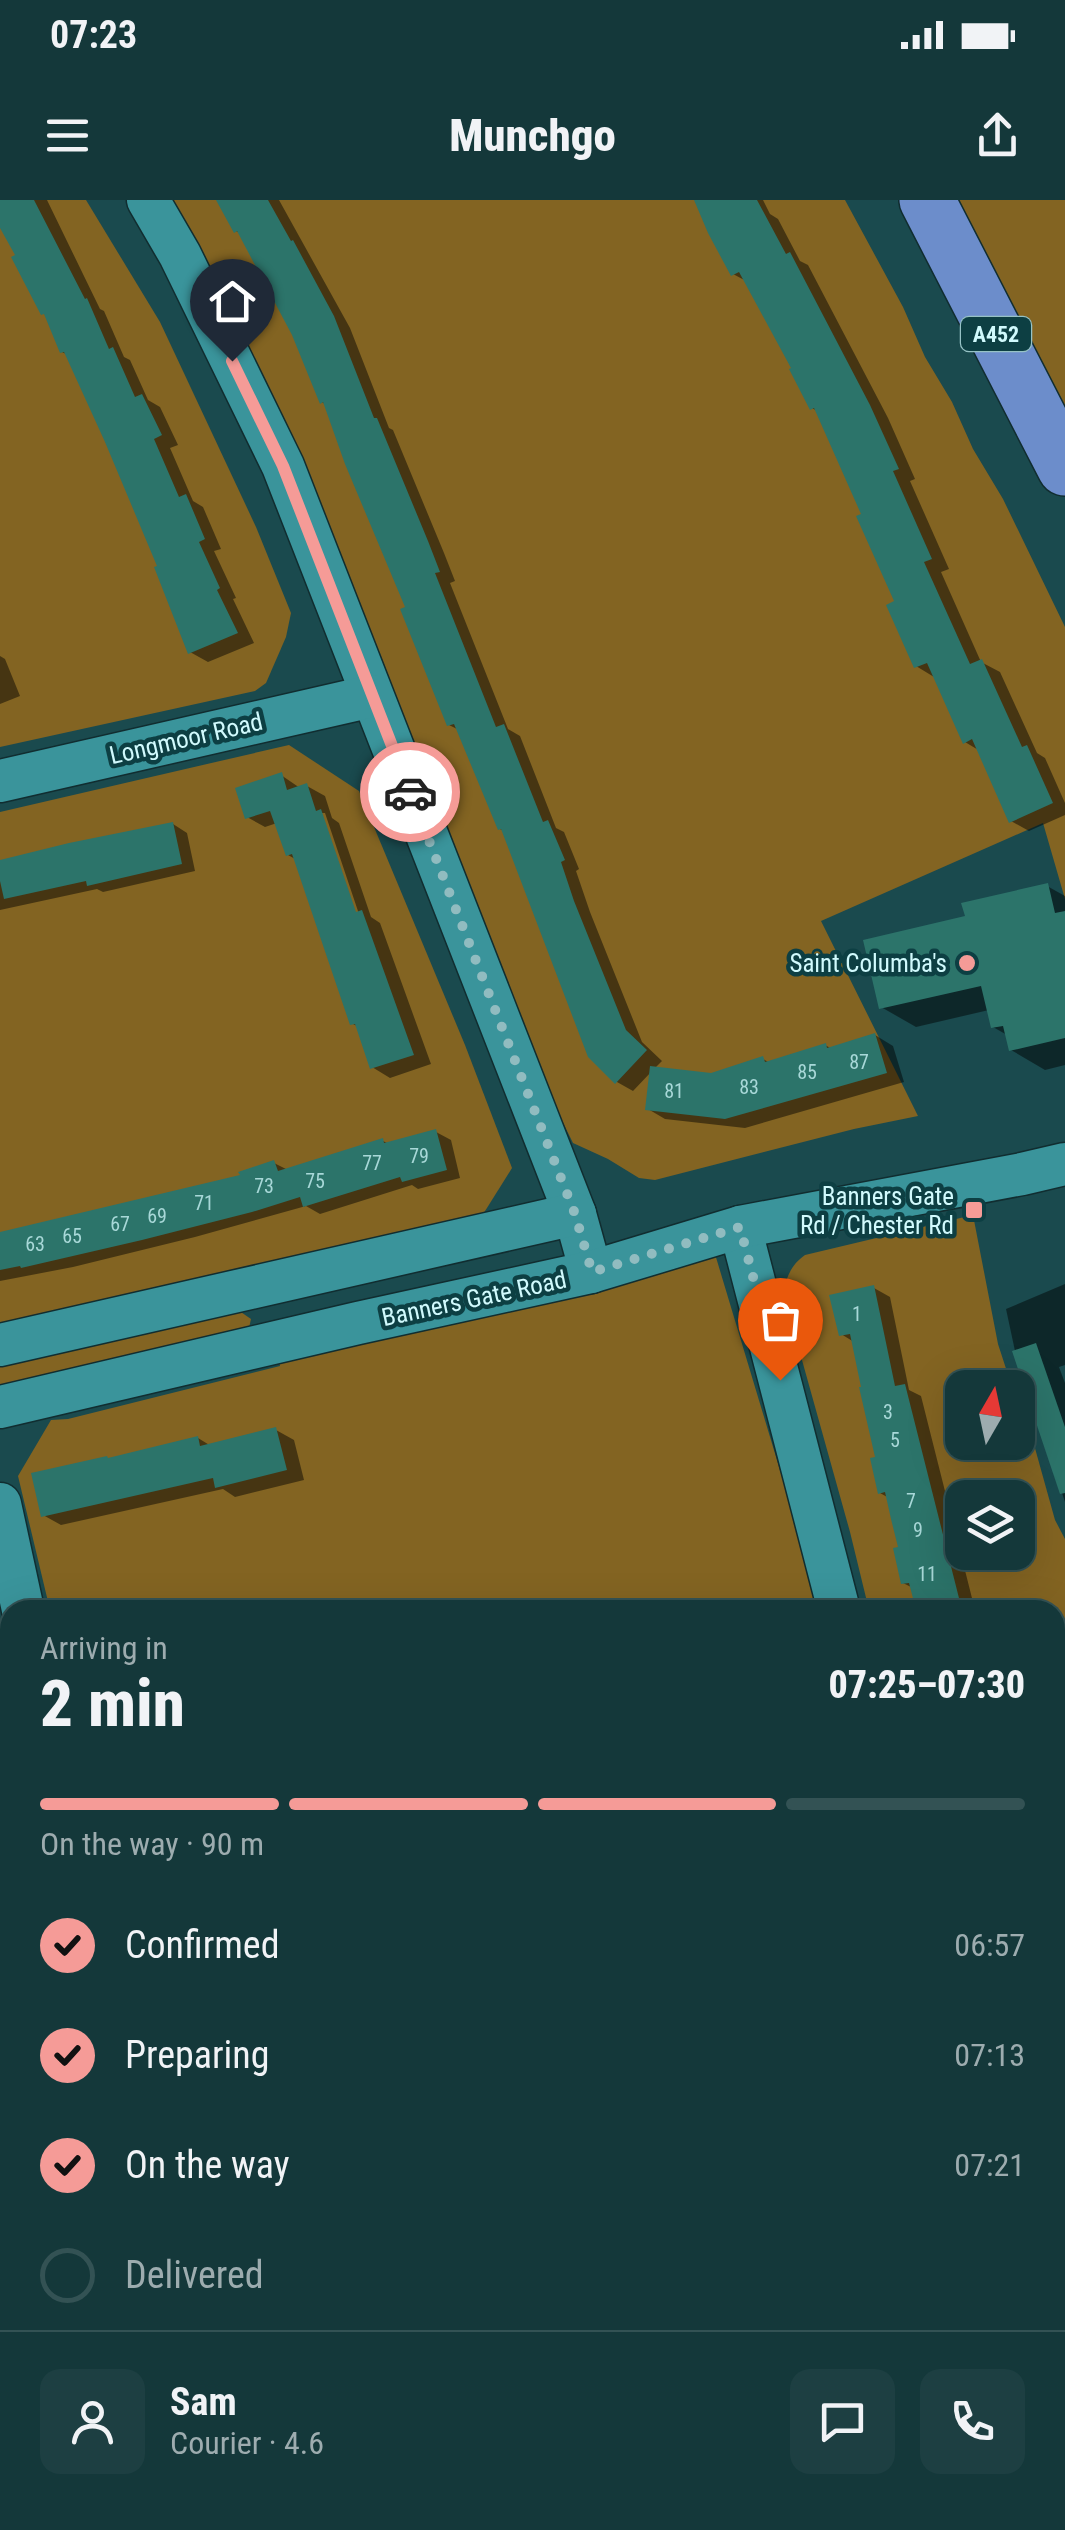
<!DOCTYPE html>
<html lang="en">
<head>
<meta charset="utf-8">
<style>
	:root { --surface:#14383a; --page:#1d3f42; --text:#f1f3f6; --muted:#9dacaf; --line:#335254; --accent:#f59b97 }
	body { margin:0; font-family:"Roboto Condensed",sans-serif; background:var(--page); color:var(--text); height:100vh; display:flex; flex-direction:column; font-size:38px; white-space:nowrap }
	* { box-sizing:border-box; margin:0 }
	p { font-size:32px; color:var(--muted) }
	.icon { flex:none; width:55px; height:55px; fill:none; stroke:currentColor; stroke-width:2; stroke-linecap:round; stroke-linejoin:round }
	.map { position:relative; flex:1; overflow:hidden }
	.details { position:absolute; left:0px; top:1400px; width:1065px; height:930px; display:flex; flex-direction:column; background:var(--surface); border-radius:30px 30px 0 0; box-shadow:0 10px 40px #0002,0 0 0 2px var(--line) }
	.details>* { flex:none }
	.needle { width:65px; rotate:9deg }
	.buttons { position:absolute; left:945px; top:1170px; display:grid; gap:20px }
	.buttons a { display:grid; place-items:center; width:90px; height:90px; border-radius:20px; background:var(--surface); box-shadow:0 10px 40px #0002,0 0 0 2px var(--line); font-size:50px }
	.pin { position:absolute; display:grid; place-items:center; width:85px; height:85px; color:#fff; margin:-102px -42px; border-radius:50% 50% 50% 0; rotate:-45deg; box-shadow:0 0 10px #0007 }
	.pin .icon { rotate:45deg }
	.courier { position:absolute; display:grid; place-items:center; width:100px; height:100px; margin:-50px; border:8px solid #f59b97; border-radius:50%; background:#fff; color:#222; box-shadow:0 2px 12px #0007 }
	.head em { font-style:normal; font-weight:800 }
	.head div { display:flex; flex-direction:column-reverse }
	.head { display:flex; align-items:center; justify-content:space-between; height:170px; padding:0 40px }
	h1 { font-size:65px; font-weight:800; line-height:75px }
	.bar { display:grid; grid-template-columns:repeat(4,1fr); gap:15px 10px; align-content:center; height:120px; padding:0 40px }
	.bar i { height:12px; border-radius:8px; background:var(--line) }
	.bar .on { background:var(--accent) }
	.bar p { grid-column:span 4 }
	.line { display:flex; align-items:center; gap:25px; padding:0 40px; border-top:2px solid var(--line) }
	.line div { flex:1 }
	.round { display:grid; place-items:center; flex:none; width:105px; height:105px; border-radius:20px; background:var(--page) }
	ol { padding:0 40px; list-style:none }
	li { display:flex; align-items:center; gap:30px; height:110px }
	li p { margin-inline-start:auto }
	li .icon { padding:10px; border-radius:50%; background:var(--accent); color:#111; stroke-width:4 }
	li:last-child { color:var(--muted) }
	li i { width:55px; height:55px; border:5px solid var(--line); border-radius:50% }
	.status { display:flex; justify-content:space-between; align-items:center; height:70px; padding:0 50px; background:var(--surface); direction:ltr }
	.status svg { height:28px; fill:currentColor }
	header { display:flex; justify-content:space-between; align-items:center; height:130px; padding:0 40px; background:var(--surface); font-size:45px; font-weight:800 }
	.map>svg:first-child { display:block }
</style>
</head>
<body>
<div class="status"><b>07:23</b><svg viewBox="0 0 49 12"><path d="M0 12V9h3v3zM5 12V6h3v6zM10 12V3h3v9zM15 12V0h3v12zM26 1h20v11H26zM47 4h2v5h-2z"/></svg></div>
<header><svg class="icon" aria-label="menu" viewBox="0 0 24 24"><path d="M4 6h16M4 12h16M4 18h16"/></svg>Munchgo<svg class="icon" aria-label="share" viewBox="0 0 24 24"><path d="M12 15V3M7 8l5-5 5 5M5 13v7h14v-7"/></svg></header>
<div class="map">
<svg width="1065" height="2330" viewBox="0 0 1065 2330">
	<rect width="100%" height="100%" fill="#1a4a4e"/>
	<!-- green -->
	<g fill="#836422" fill-rule="evenodd">
		<polygon points="0,0 86,0 160,122 256,327 291,413 286,437 266,483 255,491 0,547"/>
		<polygon points="167,0 845,0 903,107 925,157 952,202 973,249 1003,299 1065,427 1065,699 1043,623 821,721 918,916 854,929 655,980 639,978 608,959 573,943 528,852 472,702 457,652 435,600 382,459 344,372"/>
		<polygon points="951,0 1065,0 1065,209"/>
		<polygon points="289,545 359,591 465,845 512,968 480,1019 69,1111 0,1123 0,612"/>
		<path d="M973,1015L998,1144L1012,1187L962,1188V1242H1018V1203L1033,1241L1055,1320L1065,1339V2181L1055,2137V1410H869L850,1332L783,1092C787,1076 791,1065 805,1055ZM962,1298H1018V1352H962Z"/>
		<polygon points="715,1054 822,1410 50,1410 18,1276 51,1220 68,1219 280,1166 279,1161"/>
		<polygon points="235,1108 251,1119 247,1137 0,1191 0,1161"/>
		<polygon points="0,1473 10,1525 10,2100 0,2109"/>
		<polygon points="10,2315 10,2320 1029,2320 1026,2330 0,2330 0,2318"/>
	</g>
	<!-- shadow -->
	<g fill="#0007" fill-rule="evenodd">
		<polygon points="0,0 47,0 100,109 104,111 124,157 130,160 148,200 160,207 178,245 170,248 193,301 203,307 221,349 214,351 236,398 233,399 254,443 208,462 190,452 160,367 68,155 62,152 47,116 43,113 18,56 0,23"/>
		<polygon points="219,0 279,0 350,128 389,228 393,230 444,353 455,381 450,383 508,529 520,536 556,628 564,632 579,669 576,671 590,712 642,842 662,861 654,869 711,875 763,859 770,863 825,845 832,849 875,835 893,846 904,882 745,928 665,919 648,909 652,871 633,891 617,882 504,631 500,629 459,530 449,525 408,408 326,205 322,202 295,134 241,34 236,31"/>
		<polygon points="697,0 763,0 770,14 778,19 800,61 808,65 888,218 915,279 910,281 949,369 941,372 981,462 1000,472 1037,553 1045,558 1065,603 1065,615 1029,631 1011,621 980,551 965,542 934,477 916,466 897,402 865,315 819,212 812,208 748,82 733,74"/>
		<polygon points="0,456 5,459 20,496 0,504"/>
		<path d="M281,575L300,588L307,586L325,596L332,618L339,623L371,717L380,723L431,864L390,878L372,867L359,827L353,824L297,660L288,655L277,623L265,627L247,617ZM320,613H325L362,723L357,724Z"/>
		<polygon points="173,624 187,633 195,671 103,692 97,689 0,710 0,663"/>
		<polygon points="1047,686 1065,696 1065,865 1045,870 1011,850 1007,835 993,827 989,810 916,827 881,807 968,718"/>
		<polygon points="436,932 451,940 460,978 418,989 412,985 320,1014 306,1006 195,1037 73,1067 0,1081 0,1033 243,977 274,963 288,970 383,941 389,944"/>
		<polygon points="1065,1084 1065,1165 1059,1167 1065,1183 1065,1302 1015,1151 1006,1109"/>
		<polygon points="874,1088 890,1097 909,1190 921,1196 975,1410 918,1410 911,1387 903,1383 901,1348 889,1298 880,1293 879,1259 854,1142 841,1134"/>
		<polygon points="276,1230 294,1240 304,1280 235,1297 223,1289 61,1325 43,1315 198,1238 211,1246"/>
		<polygon points="0,1602 10,1644 10,1896 0,1857"/>
		<polygon points="1055,1714 1058,1725 1065,1729 1065,1971 1055,1931"/>
		<polygon points="10,1945 10,2006 0,2001 0,1969"/>
		<polygon points="0,2038 10,2051 10,2069 0,2077"/>
		<polygon points="89,2320 139,2320 134,2330 109,2330"/>
		<polygon points="929,2320 987,2320 988,2330 931,2330"/>
	</g>
	<!-- building -->
	<g fill="#2c746a">
		<polygon points="0,0 34,0 85,99 87,98 109,149 113,147 135,197 142,194 162,235 154,239 179,297 186,294 205,339 199,342 220,388 217,390 238,433 188,454 154,367 157,366 105,242 64,152 60,153 44,114 41,115 11,57 15,55 0,28"/>
		<polygon points="216,0 268,0 291,41 293,40 334,116 374,218 377,218 428,341 440,372 435,373 496,527 504,524 543,622 548,620 565,660 561,662 574,701 626,830 647,850 615,884 588,857 501,629 498,630 454,524 447,526 400,409 405,407 345,264 323,202 320,204 292,135 237,31 234,33"/>
		<polygon points="694,0 757,0 786,54 790,52 870,205 899,269 893,271 932,359 924,362 970,464 982,459 1022,547 1027,545 1053,603 1009,623 972,539 963,544 927,463 914,468 886,405 894,401 856,316 861,314 814,208 810,210 789,169 791,168 739,72 731,76 708,33"/>
		<polygon points="282,572 287,590 307,583 316,611 321,609 356,712 362,710 414,855 370,869 355,824 350,825 292,654 286,656 270,611 245,619 235,588"/>
		<polygon points="173,622 182,664 87,686 86,681 4,699 0,681 0,660 69,643"/>
		<polygon points="1048,683 1055,713 1065,711 1065,838 1009,851 1003,826 991,828 981,786 879,809 863,740 965,716 961,703"/>
		<polygon points="875,833 887,873 725,919 645,910 650,866 711,873 763,856 765,862 826,843 827,848"/>
		<polygon points="436,929 447,970 402,982 400,977 303,1007 300,997 252,1012 142,1040 21,1068 20,1066 0,1070 0,1032 240,975 238,972 274,960 278,971 383,938 384,943"/>
		<polygon points="874,1085 895,1186 905,1184 962,1410 916,1410 909,1383 901,1384 893,1348 898,1347 891,1319 885,1292 878,1294 870,1258 875,1257 859,1187 861,1187 850,1134 839,1136 829,1095"/>
		<polygon points="1036,1143 1065,1227 1065,1293 1060,1294 1012,1151"/>
		<polygon points="276,1227 287,1270 215,1288 213,1278 41,1317 31,1273 107,1256 108,1258 198,1236 200,1246"/>
	</g>
	<g fill="none" stroke-linecap="round" stroke-linejoin="round">
		<!-- minor casing -->
		<g stroke="#112d30" stroke-width="45">
			<g id="minor">
				<polyline points="148,0 180,55 283,266 575,1014 591,1072"/>
				<polyline points="0,581 372,496"/>
				<polyline points="740,1027 839,1410"/>
				<polyline points="0,1145 575,1014"/>
				<polyline points="0,1207 358,1123 591,1072 740,1027 1022,974 1065,964"/>
				<polyline points="0,1304 23,1410"/>
				<polyline points="0,2205 10,2198"/>
				<polyline points="1055,2244 1065,2283"/>
			</g>
		</g>
		<!-- highway casing -->
		<g stroke="#112d30" stroke-width="58">
			<polyline id="highway" points="927,0 1065,268"/>
		</g>
		<!-- minor -->
		<use href="#minor" stroke="#3a949b" stroke-width="42"/>
		<!-- highway -->
		<use href="#highway" stroke="#6c8dcb" stroke-width="55"/>
	</g>
	<g fill="none" stroke-linecap="round" stroke-linejoin="round">
		<!-- done -->
		<polyline stroke="#91bcc0" stroke-width="10" stroke-dasharray="0 18" points="410,592 575,1014 592,1072 740,1027 780,1180"/>
		<!-- route -->
		<polyline stroke="#f59b97" stroke-width="12" points="232,161 283,266 410,592"/>
	</g>
	<!-- markers -->
	<g fill="#f59b97" stroke="#0d3f43" stroke-width="4">
		<circle cx="967" cy="763" r="10"/>
		<rect x="964" y="1000" width="20" height="20" rx="5"/>
	</g>
	<g text-anchor="middle" stroke-width="9" stroke-linejoin="round" paint-order="stroke">
		<!-- number labels -->
		<g font-size="20" fill="#a8d8d8">
			<text x="859" y="869">87</text>
			<text x="807" y="879">85</text>
			<text x="749" y="894">83</text>
			<text x="674" y="898">81</text>
			<text x="419" y="963">79</text>
			<text x="372" y="970">77</text>
			<text x="315" y="988">75</text>
			<text x="264" y="993">73</text>
			<text x="204" y="1010">71</text>
			<text x="157" y="1023">69</text>
			<text x="120" y="1031">67</text>
			<text x="72" y="1043">65</text>
			<text x="35" y="1051">63</text>
			<text x="857" y="1121">1</text>
			<text x="888" y="1219">3</text>
			<text x="895" y="1247">5</text>
			<text x="911" y="1308">7</text>
			<text x="918" y="1337">9</text>
			<text x="927" y="1381">11</text>
		</g>
		<!-- shield labels -->
		<rect fill="#0d3f43" stroke="#96c2c5" stroke-width="2.5" x="961" y="117" width="70" height="34" rx="8"/>
		<g font-size="22" font-weight="bold" fill="#d1fafd">
			<text x="996" y="142">A452</text>
		</g>
		<!-- street labels -->
		<g font-size="25" fill="#d1fafd" stroke="#0d3f43">
			<text transform="translate(186 538) rotate(-13)" y="9">Longmoor Road</text>
			<text transform="translate(474 1098) rotate(-12)" y="9">Banners Gate Road</text>
		</g>
		<!-- poi labels -->
		<g font-size="25" fill="#d1fafd" stroke="#0d3f43" text-anchor="end">
			<text x="947" y="772">Saint Columba's</text>
			<text x="954" y="1005">Banners Gate<tspan x="954" dy="29">Rd / Chester Rd</tspan></text>
		</g>
	</g>
</svg>
<div class="buttons">
<a><svg class="needle" viewBox="-14 -14 28 28"><path d="M0-13l5 13h-10z" fill="#e53935"/><path d="M0 13l5-13h-10z" fill="#9dacaf"/></svg></a>
<a><svg class="icon" aria-label="layers" viewBox="0 0 24 24"><path d="M12 4l9 5-9 5-9-5zM3 14l9 5 9-5"/></svg></a>
</div>
<div class="pin" style="left:780px;top:1180px;background:#ea580c"><svg class="icon" aria-label="bag" viewBox="0 0 24 24"><path d="M5 8h14l-1 12H6zM9 8a3 3 0 0 1 6 0"/></svg></div>
<div class="pin" style="left:232px;top:161px;background:#1f2937"><svg class="icon" aria-label="home" viewBox="0 0 24 24"><path d="M3 11l9-7 9 7M6 9v11h12V9"/></svg></div>
<div class="courier" style="left:410px;top:592px"><svg class="icon" aria-label="car" viewBox="0 0 24 24"><path d="M5 17H2v-5l4-1 3-4h7l3 4 3 1v5h-3M9 17h6M6 11h13"/><circle cx="7" cy="17" r="2"/><circle cx="17" cy="17" r="2"/></svg></div>
<section class="details">
<div class="head"><div><h1>2 min</h1><p>Arriving in</p></div><em>07:25–07:30</em></div>
<div class="bar"><i class="on"></i><i class="on"></i><i class="on"></i><i></i><p>On the way · 90 m</p></div>
<ol>
<li><svg class="icon" aria-label="check" viewBox="0 0 24 24"><path d="M5 12l5 5 9-10"/></svg>Confirmed<p>06:57</p></li>
<li><svg class="icon" aria-label="check" viewBox="0 0 24 24"><path d="M5 12l5 5 9-10"/></svg>Preparing<p>07:13</p></li>
<li><svg class="icon" aria-label="check" viewBox="0 0 24 24"><path d="M5 12l5 5 9-10"/></svg>On the way<p>07:21</p></li>
<li><i></i>Delivered</li>
</ol>
<div class="line" style="height:180px"><a class="round"><svg class="icon" aria-label="person" viewBox="0 0 24 24"><circle cx="12" cy="8" r="4"/><path d="M4 21q1-7 8-7t8 7"/></svg></a><div><b>Sam</b><p>Courier · 4.6</p></div><a class="round"><svg class="icon" aria-label="chat" viewBox="0 0 24 24"><path d="M4 5h16v11H9l-5 4z"/></svg></a><a class="round"><svg class="icon" aria-label="phone" viewBox="0 0 24 24"><path d="M5 4h4l2 5-3 2q2 4 5 5l2-3 5 2v4C11 20 4 13 5 4z"/></svg></a></div>
</section>
</div>
</body>
</html>
